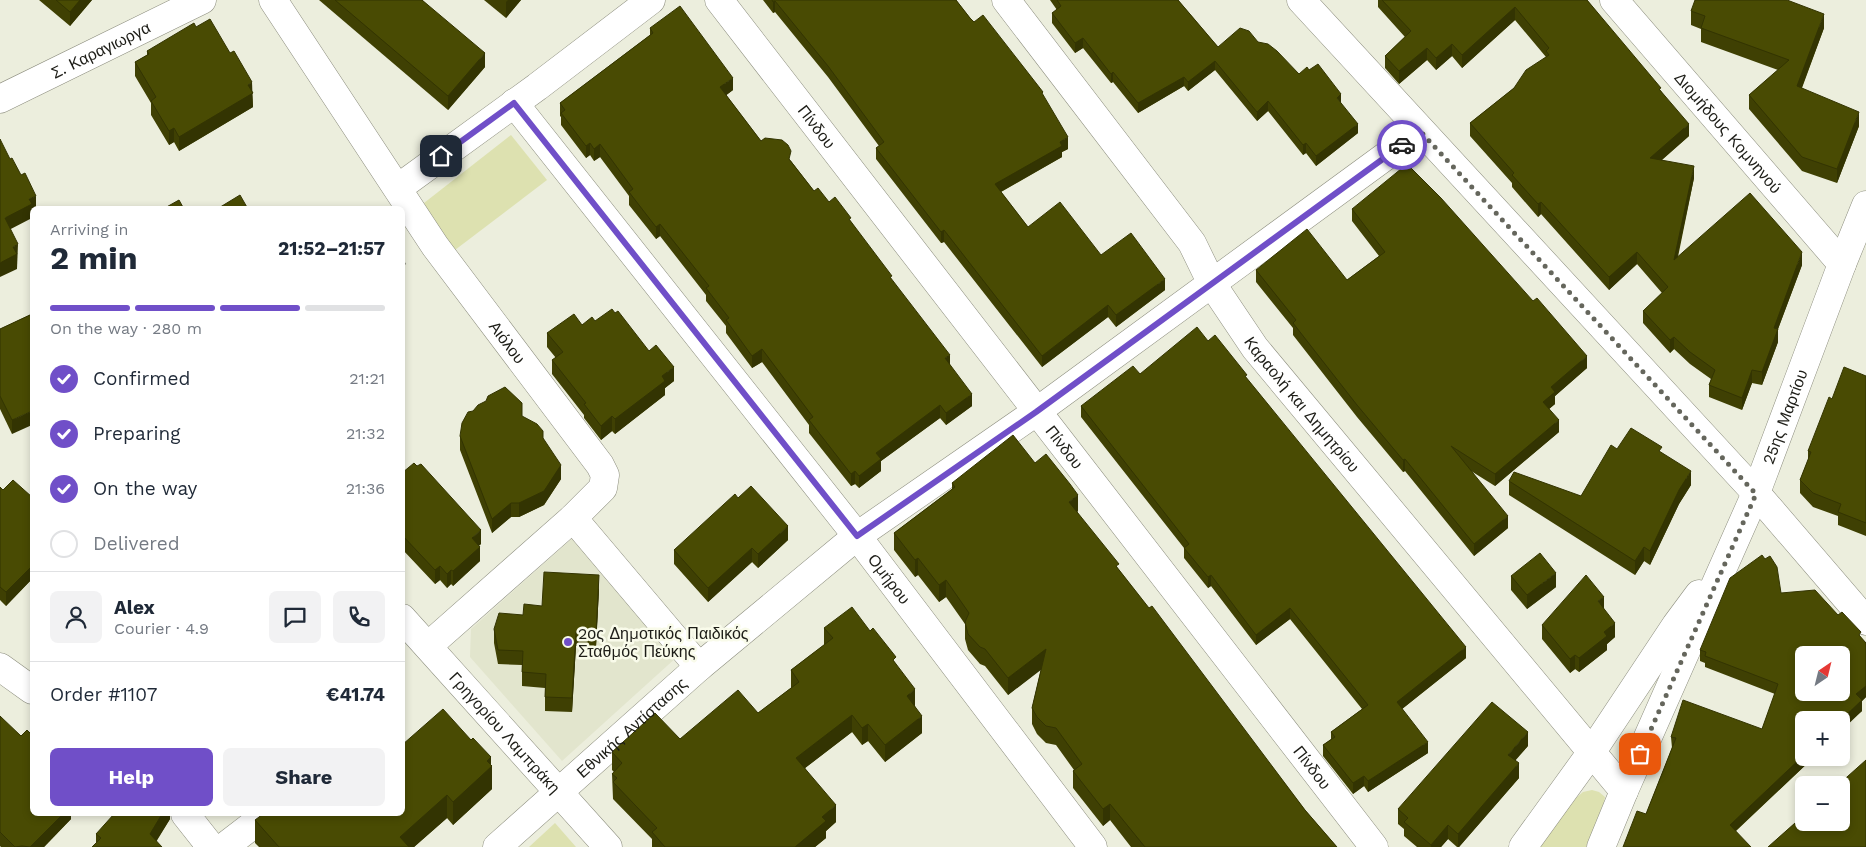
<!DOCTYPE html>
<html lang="en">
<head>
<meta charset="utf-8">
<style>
	:root { --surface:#fff; --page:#f2f2f3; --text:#1f2937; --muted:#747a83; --line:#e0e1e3; --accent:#704fc8 }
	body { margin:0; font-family:"Work Sans",sans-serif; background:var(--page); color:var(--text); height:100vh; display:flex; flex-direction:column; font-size:19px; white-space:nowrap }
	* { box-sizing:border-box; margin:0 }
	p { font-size:16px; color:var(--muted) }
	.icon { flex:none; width:28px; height:28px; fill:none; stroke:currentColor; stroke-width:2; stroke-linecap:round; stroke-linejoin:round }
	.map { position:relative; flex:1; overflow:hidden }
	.side { position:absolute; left:30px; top:206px; width:375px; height:610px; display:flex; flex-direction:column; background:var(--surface); border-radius:8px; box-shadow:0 2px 8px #0003 }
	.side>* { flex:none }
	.needle { width:32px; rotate:35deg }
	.buttons { position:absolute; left:1795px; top:646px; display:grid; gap:10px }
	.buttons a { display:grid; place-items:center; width:55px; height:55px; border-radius:8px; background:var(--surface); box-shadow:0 2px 8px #0003; font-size:25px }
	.pin { position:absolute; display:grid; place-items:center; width:42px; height:42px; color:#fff; margin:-21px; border-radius:10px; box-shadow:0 2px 8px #0006 }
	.courier { position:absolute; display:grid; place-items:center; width:50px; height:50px; margin:-25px; border:4px solid #704fc8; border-radius:50%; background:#fff; color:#222; box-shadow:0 1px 6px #0007 }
	.head em { font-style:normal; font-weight:700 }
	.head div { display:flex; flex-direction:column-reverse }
	.head { display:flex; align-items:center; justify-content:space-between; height:85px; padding:0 20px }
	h1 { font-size:32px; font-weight:700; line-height:38px }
	.bar { display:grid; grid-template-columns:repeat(4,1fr); gap:8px 5px; align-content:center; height:60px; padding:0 20px }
	.bar i { height:6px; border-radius:4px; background:var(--line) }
	.bar .selected { background:var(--accent) }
	.bar p { grid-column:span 4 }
	.line { display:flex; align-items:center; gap:12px; padding:0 20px; border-top:1px solid var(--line) }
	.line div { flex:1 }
	.round { display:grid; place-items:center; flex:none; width:52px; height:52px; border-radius:8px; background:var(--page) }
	ol { padding:0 20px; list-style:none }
	li { display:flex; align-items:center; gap:15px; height:55px }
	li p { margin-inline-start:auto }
	li .icon { padding:5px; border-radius:50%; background:var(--accent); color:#fff; stroke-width:4 }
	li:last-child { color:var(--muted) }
	li i { width:28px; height:28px; border:2px solid var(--line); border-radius:50% }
	.primary-button { display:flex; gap:10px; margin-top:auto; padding:10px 20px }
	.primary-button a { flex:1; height:58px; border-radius:8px; background:var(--accent); color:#fff; font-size:20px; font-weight:700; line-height:58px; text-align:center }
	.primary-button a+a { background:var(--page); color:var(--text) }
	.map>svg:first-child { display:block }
</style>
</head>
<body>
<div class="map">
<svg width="1866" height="847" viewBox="0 0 1866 847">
	<rect width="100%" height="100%" fill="#eceedd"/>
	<!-- built -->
	<polygon fill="#e2e5cd" points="577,534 678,656 562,761 470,657 471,629"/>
	<!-- green -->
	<g fill="#dde1b0">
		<polygon points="511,135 547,180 455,250 432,220 424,203"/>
		<polygon points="1592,790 1599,792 1605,797 1604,802 1586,847 1537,847 1577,797 1583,792"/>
		<polygon points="555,823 576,847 529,847"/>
	</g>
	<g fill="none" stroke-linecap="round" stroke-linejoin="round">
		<!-- minor casing -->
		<g stroke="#8c8d7e" stroke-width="29">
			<g id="minor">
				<path id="s1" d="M273,0L435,246L600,465L605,475L603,488L573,518L428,646"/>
				<path id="s2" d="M719,0L1374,847"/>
				<path id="s3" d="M1006,0L1192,243L1212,284L1255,348L1624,791"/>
				<polyline points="1301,0 1756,493 1866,621"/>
				<path id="s4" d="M1614,0L1842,264"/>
				<path id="s5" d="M0,99L202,0"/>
				<path id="s6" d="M514,103L857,536L1093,847"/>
				<polyline points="398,188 537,87 651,0"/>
				<polyline points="573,518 699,667"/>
				<path id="s7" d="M402,618L608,847"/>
				<polyline points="0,667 32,690"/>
				<polyline points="185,814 211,847"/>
				<polyline points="224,847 267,814"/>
				<path id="s8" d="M497,847L699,667L857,536L1036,412L1420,131"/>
				<polyline points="1523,847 1591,753 1676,625 1699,594"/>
				<path id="s9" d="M1601,847L1624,791L1756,493L1842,264L1866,205"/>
			</g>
		</g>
		<!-- path -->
		<polyline stroke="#8c8d81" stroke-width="3" stroke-dasharray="4 4" stroke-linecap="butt" points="402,265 408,261"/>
		<!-- minor -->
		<use href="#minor" stroke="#fff" stroke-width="28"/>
	</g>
	<!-- wall -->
	<g fill="#3f4003">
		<polygon points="39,0 92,0 70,26"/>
		<polygon points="319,0 422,0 485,67 448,110"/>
		<polygon points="484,0 521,0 506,18"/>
		<polygon points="763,0 956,0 970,18 1043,96 1068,149 1062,152 1062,157 1001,192 1028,227 1101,255 1165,290 1116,327 1108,317 1042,367 944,242 941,243 876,159 876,148 879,146 828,77 775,12 773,13"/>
		<polygon points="1050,0 1178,0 1218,47 1258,42 1299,74 1341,103 1358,133 1316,166 1306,153 1303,155 1268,111 1257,121 1215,70 1188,91 1184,86 1138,113 1113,82 1111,83 1083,48 1075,53 1052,23 1052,13 1057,10"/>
		<polygon points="1378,0 1587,0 1661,91 1689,136 1662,160 1694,178 1678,257 1802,265 1778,329 1778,342 1762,385 1752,383 1742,410 1709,397 1709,385 1711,379 1690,364 1674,349 1670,353 1643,323 1643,311 1662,293 1637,264 1609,290 1541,214 1538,217 1512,187 1512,183 1470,136 1470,123 1514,88 1546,57 1515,20 1462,68 1452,56 1436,70 1427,60 1399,84 1385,68 1385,56 1405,37 1378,7"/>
		<polygon points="1691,11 1824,28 1802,88 1859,126 1837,183 1802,171 1749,109 1749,95 1778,70 1701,42 1701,29 1691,25"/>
		<polygon points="196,27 252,92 253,107 179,151 174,142 169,145 151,115 151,103 135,76 135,62 147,55 147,51"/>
		<polygon points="650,28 733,90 726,95 761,141 791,161 814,191 829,202 851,222 950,365 972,406 946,425 940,418 881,461 881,471 859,488 855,484 851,486 809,433 809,425 762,362 752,368 726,333 726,326 706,301 706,295 660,236 656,239 629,205 629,196 600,157 594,161 590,155 586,158 561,125 561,117 560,116 560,103 650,35"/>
		<polygon points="1352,209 1587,368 1555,396 1555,404 1549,409 1559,432 1495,486 1471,471 1508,528 1474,556 1405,471 1403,472 1357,417 1293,335 1293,328 1256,282 1256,270 1347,280 1379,256 1352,221"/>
		<polygon points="32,314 12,434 0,409 0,329"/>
		<polygon points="595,321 649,351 674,381 665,388 665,395 615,434 612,431 601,440 584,418 584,415 552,374 552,360 556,358 547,347 547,333 582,325"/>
		<polygon points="1208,341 1247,379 1466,658 1402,709 1428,753 1368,792 1364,786 1353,794 1323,756 1323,745 1331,739 1331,732 1362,709 1290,619 1256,645 1211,586 1208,588 1184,558 1184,548 1081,417 1081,406 1140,374"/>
		<polygon points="1866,376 1866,536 1838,525 1838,516 1813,507 1800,493 1800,480 1808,460 1808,451 1832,399"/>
		<polygon points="522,417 543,438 561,479 544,505 519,517 511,517 492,533 460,450 460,436"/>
		<polygon points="1617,449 1662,453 1691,485 1679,504 1650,565 1644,561 1635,575 1509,495 1509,481 1581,496"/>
		<polygon points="1035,463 1078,511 1077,512 1119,570 1305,810 1337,847 1131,847 1110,820 1103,826 1073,788 1073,771 1074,770 1056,745 1046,743 1037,734 1032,724 1032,708 1041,669 1008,695 985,666 980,664 968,650 965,639 965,624 946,597 939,602 918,575 915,577 894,550 894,533 952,489 952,483"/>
		<polygon points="402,473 481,544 479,545 480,561 453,586 451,584 447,588 440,580 435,584 402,549"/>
		<polygon points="0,487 3,490 32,497 32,579 6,606 0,600"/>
		<polygon points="738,498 788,540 758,568 752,562 708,602 674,564 674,550"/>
		<polygon points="1511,576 1556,587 1527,609 1511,590"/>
		<polygon points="599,589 596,647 576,646 572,712 545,711 545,688 522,686 522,665 498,664 494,643 494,629 542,606"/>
		<polygon points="1781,593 1838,615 1866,643 1866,697 1862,701 1862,711 1804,758 1813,758 1736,831 1646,814 1672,748 1671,737 1762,729 1775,694 1705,667 1705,663 1700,661 1700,650"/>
		<polygon points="1604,609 1615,637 1607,644 1607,650 1579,672 1575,669 1570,673 1542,639 1542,625"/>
		<polygon points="824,628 870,631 896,664 915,706 922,733 885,762 868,741 862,745 852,732 805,768 836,822 826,831 826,838 815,847 652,847 652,839 613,799 612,774 614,772 612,770 612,752 680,739 758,713 791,688 791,670 824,645"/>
		<polygon points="0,716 71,819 44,847 1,847 0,846"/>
		<polygon points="1528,746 1515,760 1519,778 1459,847 1457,847 1448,839 1441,847 1417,847 1404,836 1404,829 1398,824 1398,809"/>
		<polygon points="491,765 492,789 453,825 447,818 414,847 259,847 255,843 255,820 402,814"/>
		<polygon points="170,814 170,819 156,841 96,844 96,834"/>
	</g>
	<!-- shaded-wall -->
	<g fill="#333402">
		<polygon points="80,0 92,0 70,26 70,12"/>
		<polygon points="508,0 521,0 506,18 506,2"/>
		<polygon points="775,1 775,12 773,13 773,2"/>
		<polygon points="1515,7 1515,20 1462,68 1462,55"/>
		<polygon points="1824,14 1824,28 1797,100 1797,86"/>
		<polygon points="1083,38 1083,48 1075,53 1075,43"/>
		<polygon points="1452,44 1452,56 1436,70 1436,58"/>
		<polygon points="1427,48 1427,60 1399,84 1399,71"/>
		<polygon points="485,53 485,67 448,110 448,96"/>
		<polygon points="1215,61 1215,70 1188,91 1188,82"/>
		<polygon points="1113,72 1113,82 1111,83 1111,74"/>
		<polygon points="1184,77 1184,86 1138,113 1138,103"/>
		<polygon points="733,78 733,90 720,100 720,87"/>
		<polygon points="252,82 253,107 179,151 179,137"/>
		<polygon points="1341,94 1341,104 1337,98"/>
		<polygon points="1268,101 1268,111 1257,121 1257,112"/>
		<polygon points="1859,112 1859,126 1837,183 1837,169"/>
		<polygon points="1358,124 1358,133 1316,166 1316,156"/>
		<polygon points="1689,124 1689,136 1650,170 1650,158"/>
		<polygon points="174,128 174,142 169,145 169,131"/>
		<polygon points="1068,137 1068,149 1062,152 1062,157 995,195 995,184"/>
		<polygon points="590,143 590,155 586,158 586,146"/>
		<polygon points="1306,143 1306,153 1303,155 1303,145"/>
		<polygon points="600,144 600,157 594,161 594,149"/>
		<polygon points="1694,166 1694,178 1674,272 1674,260"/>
		<polygon points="36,196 36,209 32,209 32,218 5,232 5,218 29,199"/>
		<polygon points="1541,202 1541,214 1538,217 1538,204"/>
		<polygon points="660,224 660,236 656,239 656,227"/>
		<polygon points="944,230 944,242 941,243 941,232"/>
		<polygon points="18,244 17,269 0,277 0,263 13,247"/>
		<polygon points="1637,252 1637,264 1609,290 1609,277"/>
		<polygon points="1802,252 1802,265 1775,337 1778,329 1778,342 1762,385 1762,372 1774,328"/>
		<polygon points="1165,279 1165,290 1116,327 1116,315"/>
		<polygon points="1108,305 1108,317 1042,367 1042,356"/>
		<polygon points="1674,337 1674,349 1670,353 1670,340"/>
		<polygon points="762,349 762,362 752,368 752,356"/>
		<polygon points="950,355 950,367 945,358"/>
		<polygon points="1587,356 1587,368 1555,396 1555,404 1543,414 1543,402 1551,387"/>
		<polygon points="674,367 674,381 665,388 665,395 615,434 615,419 662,376"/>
		<polygon points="1752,370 1752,383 1742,410 1742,398"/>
		<polygon points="972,394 972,406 946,425 946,413"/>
		<polygon points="940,405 940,418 881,461 881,471 859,488 859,476 876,453"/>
		<polygon points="32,411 32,425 12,434 12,420"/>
		<polygon points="612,416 612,431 601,440 601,426"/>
		<polygon points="1559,420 1559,432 1495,486 1495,474"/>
		<polygon points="1405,459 1405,471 1403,472 1403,460"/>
		<polygon points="561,465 561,479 544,505 519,517 519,503"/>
		<polygon points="855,471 855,484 851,486 851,474"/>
		<polygon points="1691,471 1691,485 1679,504 1650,565 1650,551 1679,490"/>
		<polygon points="1078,495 1078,511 1069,518 1069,502"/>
		<polygon points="511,503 511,517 492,533 492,519"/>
		<polygon points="1508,516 1508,528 1474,556 1474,544"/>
		<polygon points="788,526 788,540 758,568 758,554"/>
		<polygon points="481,530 481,544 472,552 472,538"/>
		<polygon points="480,547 480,561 453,586 453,571"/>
		<polygon points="1644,547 1644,561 1635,575 1635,561"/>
		<polygon points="752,548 752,562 708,602 708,588"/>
		<polygon points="918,558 918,575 915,577 915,560"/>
		<polygon points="32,566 32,579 6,606 6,592"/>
		<polygon points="440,566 440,580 435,584 435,570"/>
		<polygon points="451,570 451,584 447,588 447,574"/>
		<polygon points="1556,573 1556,587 1527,609 1527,595"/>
		<polygon points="599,575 599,589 596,647 596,633"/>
		<polygon points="1211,575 1211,586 1208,588 1208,577"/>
		<polygon points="946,580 946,597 939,602 939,585"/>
		<polygon points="1604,597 1604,611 1598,601"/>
		<polygon points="1290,608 1290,619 1256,645 1256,635"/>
		<polygon points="1615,623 1615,637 1607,644 1607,650 1579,672 1579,658 1604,632"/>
		<polygon points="576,632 576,646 572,712 572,698"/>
		<polygon points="1466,647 1466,658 1397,713 1397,702"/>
		<polygon points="1046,649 1046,666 1008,695 1008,678"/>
		<polygon points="1575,655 1575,669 1570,673 1570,659"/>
		<polygon points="1866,686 1866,697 1862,701 1862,711 1841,731 1841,720 1856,694"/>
		<polygon points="915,689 915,706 907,713 907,696"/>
		<polygon points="852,715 852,732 796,775 796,758"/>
		<polygon points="922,716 922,733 885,762 885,745"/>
		<polygon points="868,724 868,741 862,745 862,728"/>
		<polygon points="1528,732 1528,746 1508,769 1508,755"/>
		<polygon points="1428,742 1428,753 1368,792 1368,781"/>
		<polygon points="1804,755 1804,758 1813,758 1730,836 1730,825"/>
		<polygon points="491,757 491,767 492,766 492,789 453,825 453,802 487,761"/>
		<polygon points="1519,763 1519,778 1459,847 1458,847 1458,834"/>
		<polygon points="1364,776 1364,786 1353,794 1353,783"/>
		<polygon points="447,795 447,818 414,847 400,847 400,837"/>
		<polygon points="1110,804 1110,820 1103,826 1103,809"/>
		<polygon points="836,805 836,822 826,831 826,838 815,847 795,847 822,817"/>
		<polygon points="63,814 71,814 71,819 44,847 30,847"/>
		<polygon points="162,814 170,814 170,819 153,847 150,834"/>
		<polygon points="1448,825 1448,839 1441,847 1431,847 1431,845"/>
	</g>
	<!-- building -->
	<g fill="#494b03" stroke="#333402" fill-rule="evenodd">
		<polygon points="56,0 80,0 70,12"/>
		<polygon points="335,0 422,0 485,53 448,96"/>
		<polygon points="772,0 956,0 970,18 974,22 983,15 1043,92 1042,93 1068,137 1060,142 1062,146 995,184 1028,227 1060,202 1101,255 1131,233 1165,279 1116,315 1108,305 1042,356 944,230 941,232 876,148 884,142 828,66 775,1 773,2"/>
		<polygon points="1057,0 1178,0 1218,47 1240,28 1249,31 1258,42 1268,44 1277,51 1299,74 1307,67 1309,70 1318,64 1341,94 1337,98 1358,124 1316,156 1306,143 1303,145 1268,101 1257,112 1215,61 1188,82 1184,77 1138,103 1113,72 1111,74 1083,38 1075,43 1052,13 1061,6"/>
		<polygon points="1382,0 1587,0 1661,88 1659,89 1689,124 1650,158 1694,166 1674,260 1750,193 1802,252 1774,328 1778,329 1762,372 1752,370 1742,398 1709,385 1715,370 1690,352 1674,337 1670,340 1643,311 1668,287 1637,252 1609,277 1541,202 1538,204 1512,175 1514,173 1470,123 1514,88 1526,70 1549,55 1546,51 1549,48 1515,7 1462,55 1452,44 1436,58 1427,48 1399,71 1385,56 1411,31"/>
		<polygon points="1695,0 1787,0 1824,14 1797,86 1859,112 1837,169 1802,157 1749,95 1789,60 1701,28 1705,16 1691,11"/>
		<polygon points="680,6 733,78 720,87 761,141 765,138 782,140 788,145 791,151 789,159 814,191 818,188 829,202 835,197 851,218 849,219 892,276 890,277 950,355 945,358 972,394 946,413 940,405 876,453 881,459 859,476 855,471 851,474 809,420 813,417 762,349 752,356 726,320 729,318 706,288 709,286 660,224 656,227 629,192 633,189 600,144 594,149 590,143 586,146 561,113 565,110 560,103 653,33 650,28"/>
		<polygon points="210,19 230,53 234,51 252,82 248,85 253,93 179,137 174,128 169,131 151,101 156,97 135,62 149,54 147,51 194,23 196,27"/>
		<polygon points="0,139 10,159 12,158 21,175 25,173 36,196 29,199 32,204 5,218 18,244 13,247 17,254 0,263"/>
		<polygon points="1407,164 1441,198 1533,301 1537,298 1587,356 1551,387 1555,392 1543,402 1559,420 1495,474 1451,446 1508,516 1474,544 1405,459 1403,460 1357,405 1293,323 1296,320 1256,270 1307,229 1347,280 1385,252 1352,209"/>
		<polygon points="240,195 248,209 217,209"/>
		<polygon points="179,200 184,209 163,209"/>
		<polygon points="612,309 615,313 618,311 649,351 656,345 674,367 662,376 665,381 615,419 612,416 601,426 584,404 586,403 552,360 563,352 547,333 574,314 582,325 592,317 595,321"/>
		<polygon points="32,314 32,411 12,420 0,396 0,329"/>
		<polygon points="1197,327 1208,341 1215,335 1247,375 1245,376 1466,647 1397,702 1428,742 1368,781 1364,776 1353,783 1323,745 1335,737 1331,732 1368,705 1290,608 1256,635 1211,575 1208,577 1184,548 1189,544 1081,406 1133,366 1140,374"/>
		<polygon points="1844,367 1866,376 1866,523 1838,512 1841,504 1813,493 1800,480 1811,452 1808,451 1829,397 1832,399"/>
		<polygon points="505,387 522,403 522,416 537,424 543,431 543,438 561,465 544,491 519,503 511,503 492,519 460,436 462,423 468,412 473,411 478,405 486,401 488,396"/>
		<polygon points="1631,428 1662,447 1659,451 1691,471 1679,490 1650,551 1644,547 1635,561 1509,481 1514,472 1581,496 1611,445 1617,449"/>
		<polygon points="1013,435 1035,463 1046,454 1070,484 1078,495 1069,502 1119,564 1116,566 1149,608 1152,606 1305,810 1337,847 1145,847 1110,804 1103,809 1073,771 1082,764 1056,728 1046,726 1037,717 1032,708 1046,649 1008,678 985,649 980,647 968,634 965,622 969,613 946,580 939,585 918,558 915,560 894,533 955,487 952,483"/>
		<polygon points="414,463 417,466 421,464 481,530 472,538 480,547 453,571 451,570 447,574 440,566 435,570 402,535 402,473"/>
		<polygon points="13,480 32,497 32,566 6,592 0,587 0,487 3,490"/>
		<polygon points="751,486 788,526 758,554 752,548 708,588 674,550 735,494 738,498"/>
		<polygon points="1540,553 1556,573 1527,595 1511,576"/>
		<path d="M1762,555L1765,559L1770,556L1777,567L1781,593L1815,590L1838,615L1842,612L1861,632L1859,635L1866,643V686L1856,694L1862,700L1841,720H1804V755L1730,825L1751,847H1623L1637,811L1646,814L1665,766L1676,738L1671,737L1683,700L1762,729L1778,684L1705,656L1706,652L1700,650L1730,578ZM1804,655H1841V692H1804Z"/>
		<polygon points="544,572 599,575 596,633 576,632 572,698 545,697 546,674 522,672 523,651 498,650 494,629 499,613 523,615 524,604 542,606"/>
		<polygon points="1586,575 1604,597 1598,601 1615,623 1604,632 1607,636 1579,658 1575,655 1570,659 1542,625"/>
		<polygon points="852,607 870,631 873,628 896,657 893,660 915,689 907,696 922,716 885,745 868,724 862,728 852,715 796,758 836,805 822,817 826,821 795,847 665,847 652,832 657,828 613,782 617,778 612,774 622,763 612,752 655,713 680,739 738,690 758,713 799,682 791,670 833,638 824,628"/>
		<polygon points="1492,702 1528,732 1508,755 1519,763 1458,834 1448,825 1431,845 1404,822 1408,818 1398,809"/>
		<polygon points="443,709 471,740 473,738 491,757 487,761 492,766 453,802 447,795 400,837 409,847 279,847 255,820 263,814 402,814 402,745"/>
		<polygon points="0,716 21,736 27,730 32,735 32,814 63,814 30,847 22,846 15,847 0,832"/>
		<polygon points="1866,760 1866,847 1768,847 1804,815 1804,822 1841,822 1841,785 1838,785"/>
		<polygon points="114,814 162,814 150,834 162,847 92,847 101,838 96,834"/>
	</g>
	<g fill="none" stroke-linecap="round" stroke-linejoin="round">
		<!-- done -->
		<polyline stroke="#65665c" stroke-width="5" stroke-dasharray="0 9" points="1402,145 1420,131 1756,494 1640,754"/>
		<!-- route -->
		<polyline stroke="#704fc8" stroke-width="6" points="441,156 514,103 857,536 1036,412 1402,145"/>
	</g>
	<!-- markers -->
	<circle fill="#704fc8" stroke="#f9fbea" stroke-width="2" cx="568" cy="642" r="5"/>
	<g text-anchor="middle" stroke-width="5" stroke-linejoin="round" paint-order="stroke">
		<!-- street labels -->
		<g font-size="16" fill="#1d1d17" stroke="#f9fbea">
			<text dy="6" stroke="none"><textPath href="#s5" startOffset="112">Σ. Καραγιωργα</textPath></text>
			<text dy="6" stroke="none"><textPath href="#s2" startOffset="160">Πίνδου</textPath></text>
			<text dy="6" stroke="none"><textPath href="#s4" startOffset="175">Διομήδους Κομνηνού</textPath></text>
			<text dy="6" stroke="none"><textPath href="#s1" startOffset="415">Αιόλου</textPath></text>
			<text dy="6" stroke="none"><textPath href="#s3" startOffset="502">Καραολή και Δημητρίου</textPath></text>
			<text dy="6" stroke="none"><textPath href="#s9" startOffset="468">25ης Μαρτίου</textPath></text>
			<text dy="6" stroke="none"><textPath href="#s2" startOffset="565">Πίνδου</textPath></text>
			<text dy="6" stroke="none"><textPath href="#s6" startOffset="606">Ομήρου</textPath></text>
			<text dy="6" stroke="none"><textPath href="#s8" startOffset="180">Εθνικής Αντίστασης</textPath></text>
			<text dy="6" stroke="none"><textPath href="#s7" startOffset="154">Γρηγορίου Λαμπράκη</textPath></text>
			<text dy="6" stroke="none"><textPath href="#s2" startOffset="970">Πίνδου</textPath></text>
		</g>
		<!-- poi labels -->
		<g font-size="16" fill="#1d1d17" stroke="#f9fbea" text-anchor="start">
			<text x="578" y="639">2ος Δημοτικός Παιδικός<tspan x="578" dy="18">Σταθμός Πεύκης</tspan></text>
		</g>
	</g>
</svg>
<div class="buttons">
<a><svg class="needle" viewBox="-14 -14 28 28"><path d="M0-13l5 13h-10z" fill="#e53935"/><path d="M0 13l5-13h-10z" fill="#747a83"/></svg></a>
<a>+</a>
<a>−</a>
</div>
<div class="pin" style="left:1640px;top:754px;background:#ea580c"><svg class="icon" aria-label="bag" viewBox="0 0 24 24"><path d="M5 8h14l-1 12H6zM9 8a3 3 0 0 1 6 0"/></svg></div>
<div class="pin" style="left:441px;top:156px;background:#1f2937"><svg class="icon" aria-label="home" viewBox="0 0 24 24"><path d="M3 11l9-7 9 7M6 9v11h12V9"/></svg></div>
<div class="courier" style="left:1402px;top:145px"><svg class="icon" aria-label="car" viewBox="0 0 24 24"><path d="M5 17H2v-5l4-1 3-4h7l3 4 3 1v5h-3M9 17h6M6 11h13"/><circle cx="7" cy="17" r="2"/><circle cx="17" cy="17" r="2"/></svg></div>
<section class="side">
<div class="head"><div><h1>2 min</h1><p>Arriving in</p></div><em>21:52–21:57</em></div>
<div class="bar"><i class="selected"></i><i class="selected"></i><i class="selected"></i><i></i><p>On the way · 280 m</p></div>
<ol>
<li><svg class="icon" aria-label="check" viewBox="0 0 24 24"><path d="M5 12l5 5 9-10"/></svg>Confirmed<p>21:21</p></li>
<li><svg class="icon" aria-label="check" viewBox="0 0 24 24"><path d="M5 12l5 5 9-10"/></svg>Preparing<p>21:32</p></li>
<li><svg class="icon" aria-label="check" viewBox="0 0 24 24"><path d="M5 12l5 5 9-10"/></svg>On the way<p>21:36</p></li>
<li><i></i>Delivered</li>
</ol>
<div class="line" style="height:90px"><a class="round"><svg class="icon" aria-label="person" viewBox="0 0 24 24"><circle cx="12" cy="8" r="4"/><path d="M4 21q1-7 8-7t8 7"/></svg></a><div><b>Alex</b><p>Courier · 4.9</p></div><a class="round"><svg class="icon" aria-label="chat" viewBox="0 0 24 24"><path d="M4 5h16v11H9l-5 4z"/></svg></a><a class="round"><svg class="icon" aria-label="phone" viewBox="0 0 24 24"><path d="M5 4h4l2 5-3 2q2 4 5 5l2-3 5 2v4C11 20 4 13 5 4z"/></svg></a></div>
<div class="line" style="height:65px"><div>Order #1107</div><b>€41.74</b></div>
<div class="primary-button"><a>Help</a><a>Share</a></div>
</section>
</div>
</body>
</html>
